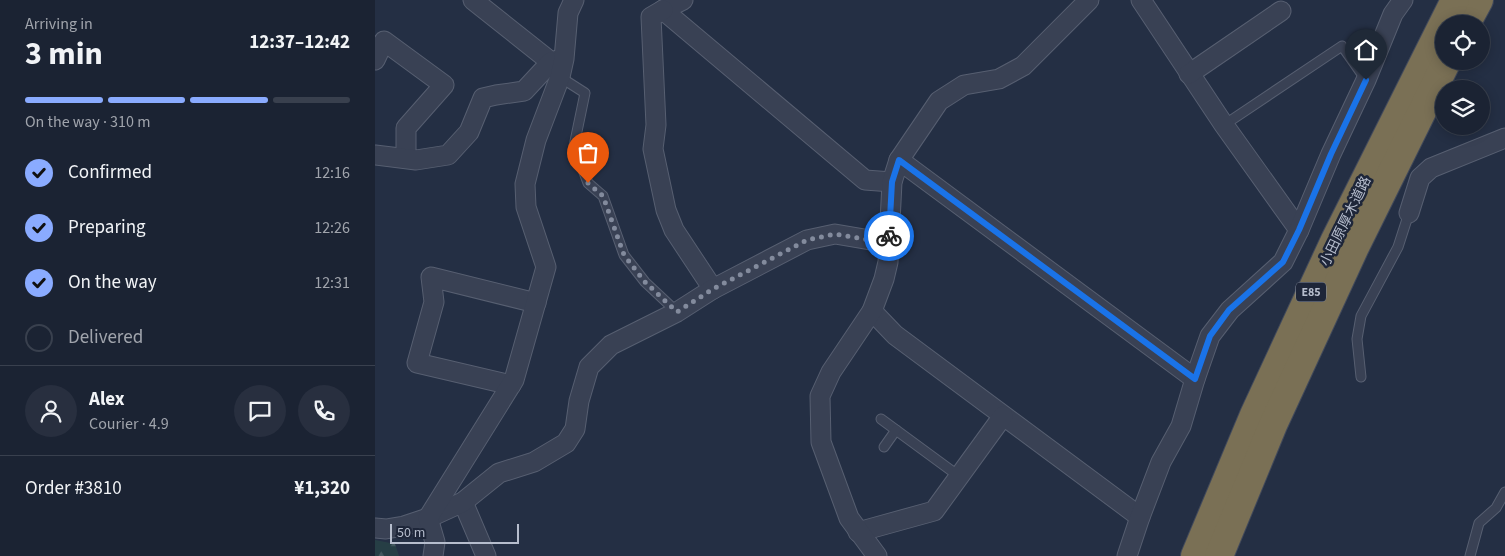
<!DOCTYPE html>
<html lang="en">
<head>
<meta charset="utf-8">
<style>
	:root { --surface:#1b2333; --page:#282f3f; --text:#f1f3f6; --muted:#a0a4ac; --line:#39404e; --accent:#8aabff }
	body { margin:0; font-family:"Source Sans 3","Noto Sans JP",sans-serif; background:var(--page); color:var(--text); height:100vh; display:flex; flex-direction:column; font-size:19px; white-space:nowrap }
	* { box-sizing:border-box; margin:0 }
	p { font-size:16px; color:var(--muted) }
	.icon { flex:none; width:28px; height:28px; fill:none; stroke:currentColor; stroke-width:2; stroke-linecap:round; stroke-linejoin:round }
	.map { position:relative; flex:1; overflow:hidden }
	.sheet { display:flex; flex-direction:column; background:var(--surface); width:375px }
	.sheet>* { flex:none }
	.fabs { position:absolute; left:1060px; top:15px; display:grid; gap:10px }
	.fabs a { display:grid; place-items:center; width:55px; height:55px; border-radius:50%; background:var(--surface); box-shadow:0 2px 12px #0003,0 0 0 1px var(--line); font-size:25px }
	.scale { position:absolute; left:15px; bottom:12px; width:129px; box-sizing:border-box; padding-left:5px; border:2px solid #b6bdcd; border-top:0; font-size:14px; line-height:18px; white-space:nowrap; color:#b6bdcd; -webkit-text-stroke:4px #1e2639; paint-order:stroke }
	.pin { position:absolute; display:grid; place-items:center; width:42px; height:42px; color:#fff; margin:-51px -21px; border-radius:50% 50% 50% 0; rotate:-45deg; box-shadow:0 0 5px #0007 }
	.pin .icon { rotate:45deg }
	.courier { position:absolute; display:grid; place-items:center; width:50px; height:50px; margin:-25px; border:4px solid #1a73e8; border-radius:50%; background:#fff; color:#222; box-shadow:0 1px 6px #0007 }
	.overview em { font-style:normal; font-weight:700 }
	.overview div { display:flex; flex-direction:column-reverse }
	.overview { display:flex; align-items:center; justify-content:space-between; height:85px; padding:0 25px }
	h1 { font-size:32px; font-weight:700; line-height:38px }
	.bar { display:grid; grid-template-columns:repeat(4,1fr); gap:8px 5px; align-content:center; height:60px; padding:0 25px }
	.bar i { height:6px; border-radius:4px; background:var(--line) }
	.bar .current { background:var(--accent) }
	.bar p { grid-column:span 4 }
	.line { display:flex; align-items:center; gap:12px; padding:0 25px; border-top:1px solid var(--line) }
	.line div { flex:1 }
	.round { display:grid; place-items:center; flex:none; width:52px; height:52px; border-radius:26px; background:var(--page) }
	ol { padding:0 25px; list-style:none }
	li { display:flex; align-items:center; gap:15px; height:55px }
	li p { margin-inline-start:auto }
	li .icon { padding:5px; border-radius:50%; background:var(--accent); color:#111; stroke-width:4 }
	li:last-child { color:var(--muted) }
	li i { width:28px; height:28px; border:2px solid var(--line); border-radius:50% }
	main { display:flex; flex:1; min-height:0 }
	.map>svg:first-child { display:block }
</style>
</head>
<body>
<main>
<section class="sheet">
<div class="overview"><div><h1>3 min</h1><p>Arriving in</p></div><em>12:37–12:42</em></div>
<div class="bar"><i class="current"></i><i class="current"></i><i class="current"></i><i></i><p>On the way · 310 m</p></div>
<ol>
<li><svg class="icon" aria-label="check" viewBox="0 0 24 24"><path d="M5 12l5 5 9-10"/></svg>Confirmed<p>12:16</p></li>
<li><svg class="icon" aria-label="check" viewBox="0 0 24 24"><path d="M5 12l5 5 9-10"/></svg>Preparing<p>12:26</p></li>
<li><svg class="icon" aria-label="check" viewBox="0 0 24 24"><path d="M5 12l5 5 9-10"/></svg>On the way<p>12:31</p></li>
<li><i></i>Delivered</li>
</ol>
<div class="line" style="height:90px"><a class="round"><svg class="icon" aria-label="person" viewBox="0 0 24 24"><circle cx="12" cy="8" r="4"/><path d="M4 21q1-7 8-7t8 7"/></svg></a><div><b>Alex</b><p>Courier · 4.9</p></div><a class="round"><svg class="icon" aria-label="chat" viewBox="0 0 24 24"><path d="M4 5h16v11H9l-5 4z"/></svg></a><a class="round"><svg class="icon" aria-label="phone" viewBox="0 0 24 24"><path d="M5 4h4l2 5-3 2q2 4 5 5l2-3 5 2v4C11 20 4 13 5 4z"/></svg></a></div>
<div class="line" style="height:65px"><div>Order #3810</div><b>¥1,320</b></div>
</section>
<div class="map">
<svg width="1130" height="556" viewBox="0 0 1130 556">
	<defs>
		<pattern id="forest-firs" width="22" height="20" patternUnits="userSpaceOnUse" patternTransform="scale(1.25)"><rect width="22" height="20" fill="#263e45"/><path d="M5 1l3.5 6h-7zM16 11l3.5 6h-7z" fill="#43585f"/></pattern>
	</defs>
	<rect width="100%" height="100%" fill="#242f44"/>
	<!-- forest -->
	<polygon fill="url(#forest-firs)" points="0,540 20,544 24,556 0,556"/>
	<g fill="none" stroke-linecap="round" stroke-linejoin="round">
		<!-- lane casing -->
		<g stroke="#575f71" stroke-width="11">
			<g id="lane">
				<polyline points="185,77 210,93 199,146 213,183 228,196 249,255 270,282 302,312"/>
				<polyline points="849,125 967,46 991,80"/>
				<polyline points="986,377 982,339 986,316 1023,247 1034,213"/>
				<polyline points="506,419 585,477"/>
				<polyline points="509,447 521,430"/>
				<polyline points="1095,556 1104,523 1121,508 1130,492"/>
			</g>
		</g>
		<!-- street casing -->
		<g stroke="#575f71" stroke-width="21">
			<g id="street">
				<polyline points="98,0 176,62 187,59"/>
				<polyline points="308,0 288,10 490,180 517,182"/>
				<polyline points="766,0 849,125 924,230"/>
				<polyline points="288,10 276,17 281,125 278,149 291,210 299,230 338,289 432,240 460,234 513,243"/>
				<polyline points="0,60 9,41 69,85 31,128 31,158"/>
				<polyline points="814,74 906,11"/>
				<polyline points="0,155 41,160 73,155 94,132 108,98 121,95 149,91 176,62"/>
				<polyline points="524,160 820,379"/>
				<polyline points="1034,213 1045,178 1056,168 1130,138"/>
				<polyline points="497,311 520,335 765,517"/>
				<polyline points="136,385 42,363 59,302 56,277 161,303"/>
				<polyline points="88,502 111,556"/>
				<polyline points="0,528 11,529 29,526 53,518 88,502 124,473 159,462 191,443 200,429 204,401 214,367 236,345 302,312 338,289"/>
				<polyline points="483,532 559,511 628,416"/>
				<polyline points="58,556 60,542 53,518 139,380 171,267 151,207 150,184 161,140 185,77 189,59 193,13 199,0"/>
				<polyline points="502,556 474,518 446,442 445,396 456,372 497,311 509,279 513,262 517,182 524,160 564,101 589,85 624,79 648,66 714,0"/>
				<polyline points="752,556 765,517 786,462 806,426 820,379 835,336 855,310 908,262 924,230 956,154 991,80 1018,14 1028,0"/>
			</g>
		</g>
		<!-- highway casing -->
		<g stroke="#41495b" stroke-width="30">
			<g id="highway">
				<polyline points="1091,24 1104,0"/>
				<polyline points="820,556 879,415 960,240 1080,0"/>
				<polyline points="844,556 898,425 980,247 1072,61"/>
			</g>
		</g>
		<!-- lane -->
		<use href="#lane" stroke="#394154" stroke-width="9"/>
		<!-- street -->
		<use href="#street" stroke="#394154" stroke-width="19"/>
		<!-- highway -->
		<use href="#highway" stroke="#7a7055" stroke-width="28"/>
	</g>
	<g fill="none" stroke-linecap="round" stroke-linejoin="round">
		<!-- done -->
		<polyline stroke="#838b9d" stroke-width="5" stroke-dasharray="0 9" points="213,183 228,196 249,255 270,282 302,312 338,289 432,240 460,234 513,243 514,236"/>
		<!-- route -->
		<polyline stroke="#1a73e8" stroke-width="6" points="514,236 517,182 524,160 820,379 835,336 854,310 908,262 924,230 956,154 991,80"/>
	</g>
	<g text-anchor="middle" stroke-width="5" stroke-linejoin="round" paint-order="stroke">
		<!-- shield labels -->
		<rect fill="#1e2639" stroke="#8890a1" stroke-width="1" x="921" y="282.5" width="30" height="19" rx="4"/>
		<g font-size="12" font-weight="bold" fill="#b6bdcd">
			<text x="936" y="296">E85</text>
		</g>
		<!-- street labels -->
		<g font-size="14" fill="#b6bdcd" stroke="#1e2639">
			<text transform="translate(970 221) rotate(-64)" y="5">小田原厚木道路</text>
		</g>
	</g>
</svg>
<div class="fabs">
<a><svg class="icon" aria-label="locate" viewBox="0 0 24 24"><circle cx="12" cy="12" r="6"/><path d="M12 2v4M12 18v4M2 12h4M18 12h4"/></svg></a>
<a><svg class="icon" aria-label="layers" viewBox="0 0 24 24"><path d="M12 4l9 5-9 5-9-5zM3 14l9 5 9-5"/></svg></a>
</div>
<div class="scale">50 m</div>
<div class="pin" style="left:213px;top:183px;background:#ea580c"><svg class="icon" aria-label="bag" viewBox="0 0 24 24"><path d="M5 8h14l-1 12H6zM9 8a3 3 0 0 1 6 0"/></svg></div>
<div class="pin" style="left:991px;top:80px;background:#1f2937"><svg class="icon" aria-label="home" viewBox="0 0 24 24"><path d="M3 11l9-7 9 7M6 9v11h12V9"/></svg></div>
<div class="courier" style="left:514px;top:236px"><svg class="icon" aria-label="bike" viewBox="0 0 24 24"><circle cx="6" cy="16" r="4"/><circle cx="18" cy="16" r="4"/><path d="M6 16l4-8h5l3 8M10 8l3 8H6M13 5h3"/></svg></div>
</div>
</main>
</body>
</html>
